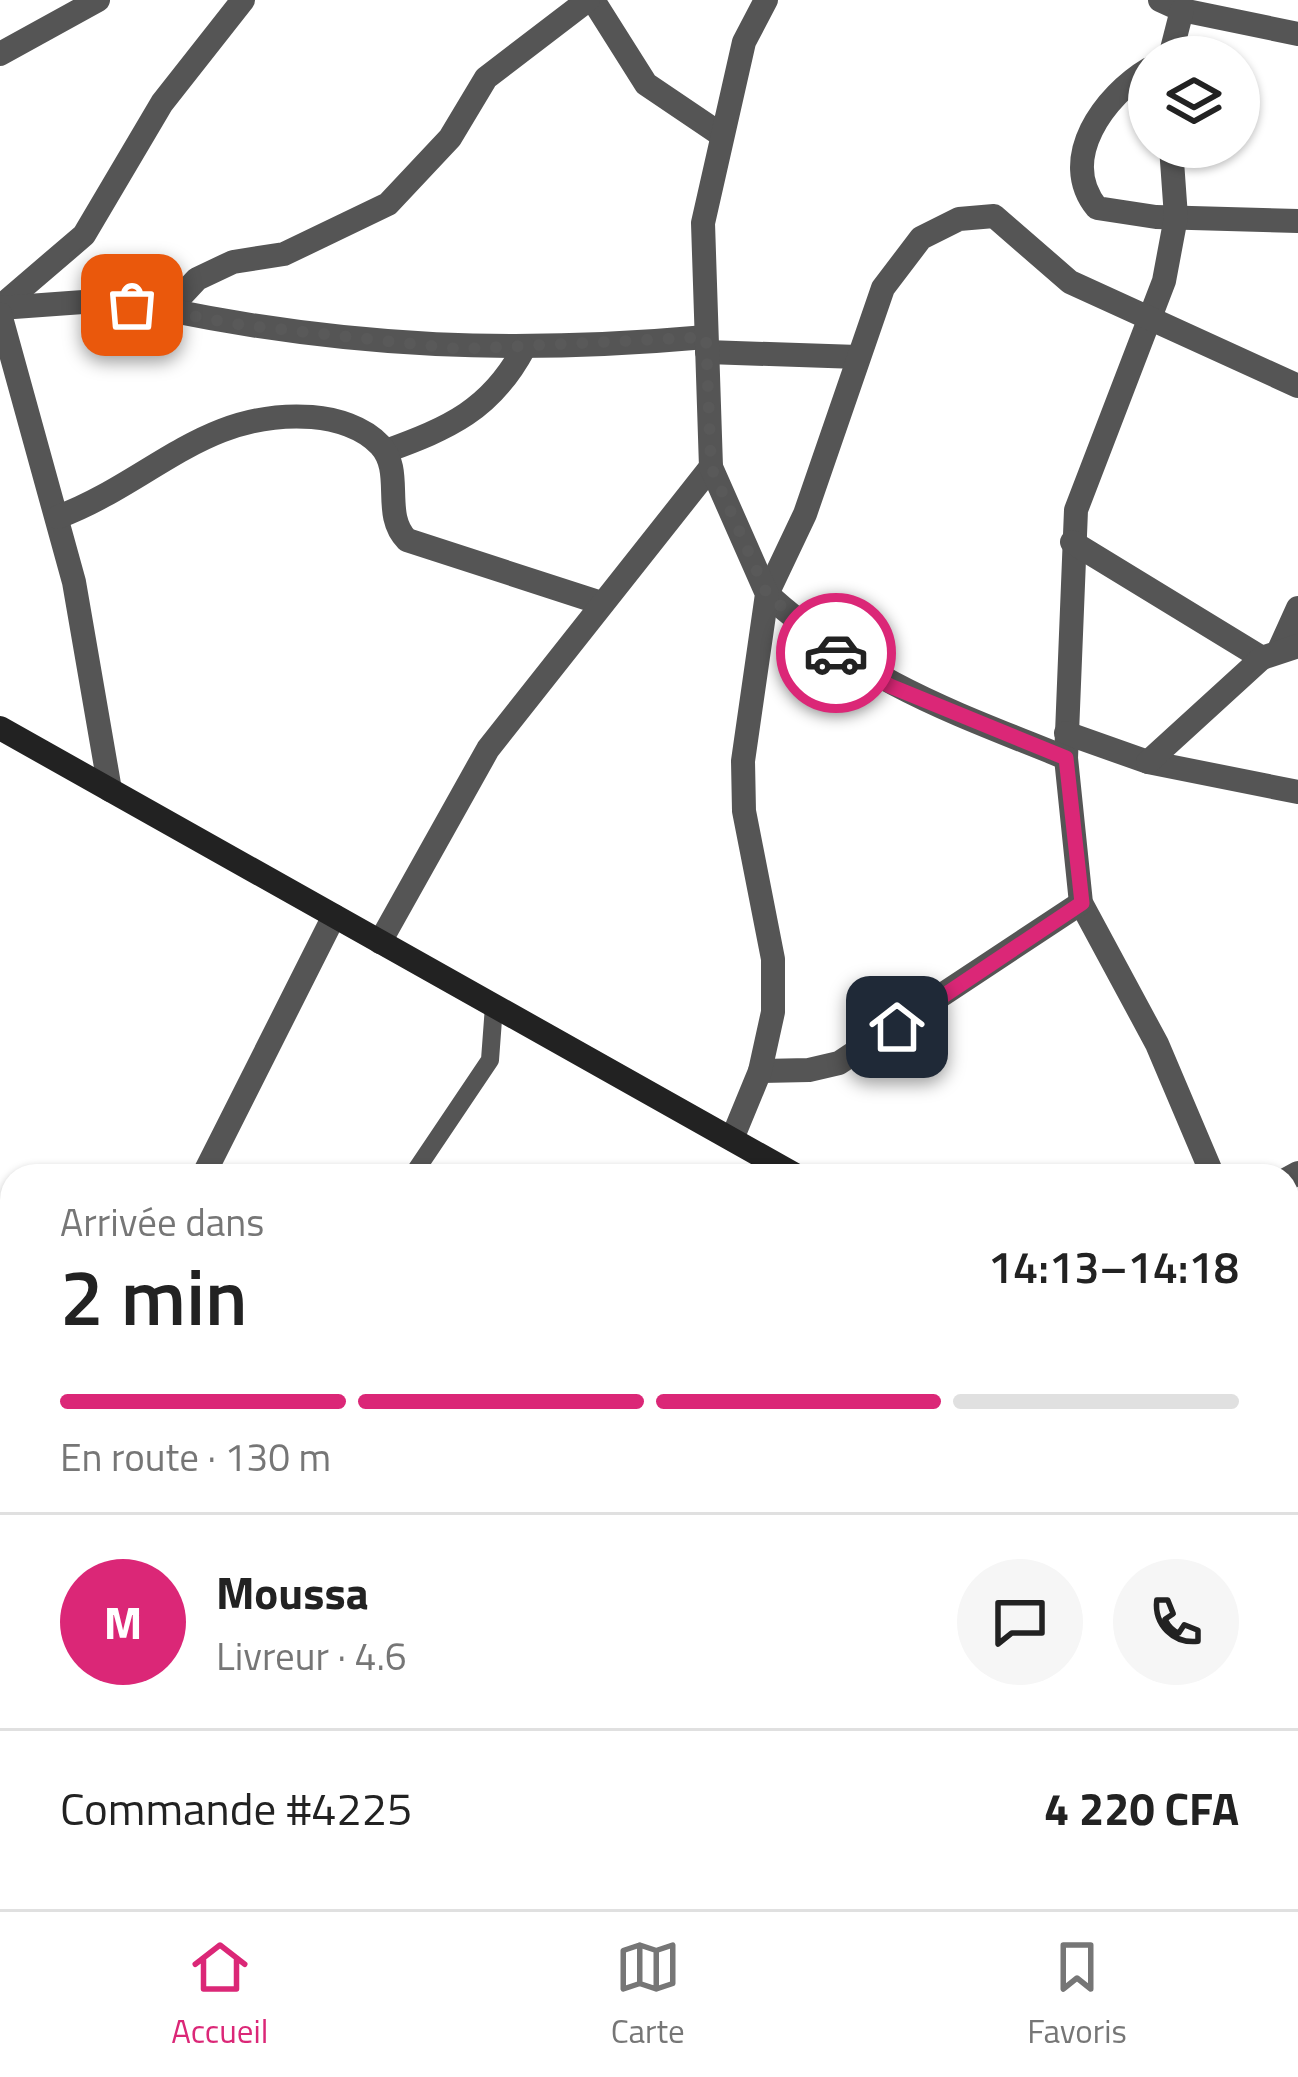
<!DOCTYPE html>
<html lang="fr">
<head>
<meta charset="utf-8">
<style>
	:root { --surface:#fff; --page:#f6f6f6; --text:#222; --muted:#767676; --line:#e0e0e0; --accent:#db2777 }
	body { margin:0; font-family:"Titillium Web",sans-serif; background:var(--page); color:var(--text); height:100vh; display:flex; flex-direction:column; font-size:45px; white-space:nowrap }
	* { box-sizing:border-box; margin:0 }
	p { font-size:39px; color:var(--muted) }
	.icon { flex:none; width:66px; height:66px; fill:none; stroke:currentColor; stroke-width:2; stroke-linecap:round; stroke-linejoin:round }
	.map { position:relative; flex:1; overflow:hidden }
	.details { position:absolute; left:0px; top:1164px; width:1299px; height:747px; display:flex; flex-direction:column; background:var(--surface); border-radius:36px 36px 0 0; box-shadow:0 3px 9px #0004 }
	.details>* { flex:none }
	.controls { position:absolute; left:1128px; top:36px; display:grid; gap:24px }
	.controls a { display:grid; place-items:center; width:132px; height:132px; border-radius:50%; background:var(--surface); box-shadow:0 3px 9px #0004; font-size:60px }
	.pin { position:absolute; display:grid; place-items:center; width:102px; height:102px; color:#fff; margin:-51px; border-radius:24px; box-shadow:0 6px 18px #0006 }
	.courier { position:absolute; display:grid; place-items:center; width:120px; height:120px; margin:-60px; border:9px solid #db2777; border-radius:50%; background:#fff; color:#222; box-shadow:0 3px 15px #0007 }
	.summary em { font-style:normal; font-weight:600 }
	.summary div { display:flex; flex-direction:column-reverse }
	.summary { display:flex; align-items:center; justify-content:space-between; height:204px; padding:0 60px }
	h1 { font-size:78px; font-weight:600; line-height:90px }
	.bar { display:grid; grid-template-columns:repeat(4,1fr); gap:18px 12px; align-content:center; height:144px; padding:0 60px }
	.bar i { height:15px; border-radius:9px; background:var(--line) }
	.bar .on { background:var(--accent) }
	.bar p { grid-column:span 4 }
	.line { display:flex; align-items:center; gap:30px; padding:0 60px; border-top:3px solid var(--line) }
	.line div { flex:1 }
	.round { display:grid; place-items:center; flex:none; width:126px; height:126px; border-radius:63px; background:var(--page) }
	.dock { display:flex; justify-content:space-around; align-items:center; height:168px; border-top:3px solid var(--line); background:var(--surface); font-size:33px; color:var(--muted) }
	.dock a { display:grid; justify-items:center; gap:6px }
	.dock .on { color:var(--accent) }
	.map>svg:first-child { display:block }
</style>
</head>
<body>
<div class="map">
<svg width="1298" height="1909" viewBox="0 0 1298 1909">
	<rect width="100%" height="100%" fill="#fff"/>
	<g fill="none" stroke-linecap="round" stroke-linejoin="round">
		<!-- lane -->
		<polyline stroke="#555" stroke-width="18" points="412,1176 490,1060 494,1006"/>
		<!-- street -->
		<g stroke="#555" stroke-width="24">
			<polyline points="593,0 646,84 720,134"/>
			<polyline points="1160,0 1182,10 1298,34"/>
			<polyline points="0,54 98,0"/>
			<polyline points="1170,57 1182,10"/>
			<path d="M1149,69C1105,95 1057,159 1097,208L1156,217L1298,221"/>
			<polyline points="1171,147 1176,217 1164,281 1076,510 1066,758 1081,903 1157,1044 1213,1176"/>
			<polyline points="0,307 84,235 162,103 243,0"/>
			<polyline points="0,308 97,301 168,310 197,279 233,262 284,254 388,204 450,138 486,78 588,0"/>
			<path d="M168,310C355,348 516,354 706,337"/>
			<polyline points="0,314 74,582 110,790"/>
			<polyline points="707,352 858,357"/>
			<path d="M386,451C449,428 491,410 524,348"/>
			<path d="M58,517C151,482 205,409 312,417C336,419 363,427 380,445C405,472 381,514 407,540L601,603"/>
			<polyline points="1072,542 1262,658"/>
			<polyline points="1279,650 1298,608"/>
			<polyline points="1066,733 1148,762 1298,792"/>
			<path d="M1066,758C945,709 866,683 767,594L805,514L883,288L921,238L959,219L994,216L1070,282L1298,386"/>
			<polyline points="1148,762 1262,658 1298,646"/>
			<polyline points="380,942 488,749 711,467"/>
			<polyline points="760,1071 809,1070 839,1063 1081,903"/>
			<polyline points="732,1139 760,1071 773,1012 773,959 744,811 743,761 767,594 711,467 703,223 744,42 766,0"/>
			<polyline points="203,1176 334,916"/>
			<polyline points="1287,1179 1298,1173"/>
			<polyline points="1287,1294 1298,1310"/>
			<polyline points="0,1345 12,1335"/>
			<polyline points="1287,1494 1298,1491"/>
			<polyline points="0,1508 12,1509"/>
			<polyline points="1287,1870 1298,1873"/>
			<polyline points="996,1899 999,1909"/>
			<polyline points="274,1909 280,1899"/>
			<polyline points="841,1909 843,1899"/>
		</g>
		<!-- secondary -->
		<g stroke="#222" stroke-width="24">
			<polyline points="0,728 797,1176"/>
			<polyline points="1287,1453 1298,1459"/>
		</g>
	</g>
	<g fill="none" stroke-linecap="round" stroke-linejoin="round">
		<!-- done -->
		<polyline stroke="#595959" stroke-width="12" stroke-dasharray="0 21.6" points="132,305 242,325 459,349 706,337 711,467 767,594 836,653"/>
		<!-- route -->
		<polyline stroke="#db2777" stroke-width="15" points="836,653 890,686 1066,758 1082,903 897,1027"/>
	</g>
</svg>
<div class="controls">
<a><svg class="icon" aria-label="layers" viewBox="0 0 24 24"><path d="M12 4l9 5-9 5-9-5zM3 14l9 5 9-5"/></svg></a>
</div>
<div class="pin" style="left:132px;top:305px;background:#ea580c"><svg class="icon" aria-label="bag" viewBox="0 0 24 24"><path d="M5 8h14l-1 12H6zM9 8a3 3 0 0 1 6 0"/></svg></div>
<div class="pin" style="left:897px;top:1027px;background:#1f2937"><svg class="icon" aria-label="home" viewBox="0 0 24 24"><path d="M3 11l9-7 9 7M6 9v11h12V9"/></svg></div>
<div class="courier" style="left:836px;top:653px"><svg class="icon" aria-label="car" viewBox="0 0 24 24"><path d="M5 17H2v-5l4-1 3-4h7l3 4 3 1v5h-3M9 17h6M6 11h13"/><circle cx="7" cy="17" r="2"/><circle cx="17" cy="17" r="2"/></svg></div>
<section class="details">
<div class="summary"><div><h1>2 min</h1><p>Arrivée dans</p></div><em>14:13–14:18</em></div>
<div class="bar"><i class="on"></i><i class="on"></i><i class="on"></i><i></i><p>En route · 130 m</p></div>
<div class="line" style="height:216px"><b class="round" style="background:var(--accent);color:#fff">M</b><div><b>Moussa</b><p>Livreur · 4.6</p></div><a class="round"><svg class="icon" aria-label="chat" viewBox="0 0 24 24"><path d="M4 5h16v11H9l-5 4z"/></svg></a><a class="round"><svg class="icon" aria-label="phone" viewBox="0 0 24 24"><path d="M5 4h4l2 5-3 2q2 4 5 5l2-3 5 2v4C11 20 4 13 5 4z"/></svg></a></div>
<div class="line" style="height:156px"><div>Commande #4225</div><b>4 220 CFA</b></div>
</section>
</div>
<nav class="dock">
<a class="on"><svg class="icon" aria-label="home" viewBox="0 0 24 24"><path d="M3 11l9-7 9 7M6 9v11h12V9"/></svg>Accueil</a>
<a><svg class="icon" aria-label="map" viewBox="0 0 24 24"><path d="M3 6l6-2 6 2 6-2v14l-6 2-6-2-6 2zM9 4v14M15 6v14"/></svg>Carte</a>
<a><svg class="icon" aria-label="saved" viewBox="0 0 24 24"><path d="M7 4h10v16l-5-4-5 4z"/></svg>Favoris</a>
</nav>
</body>
</html>
